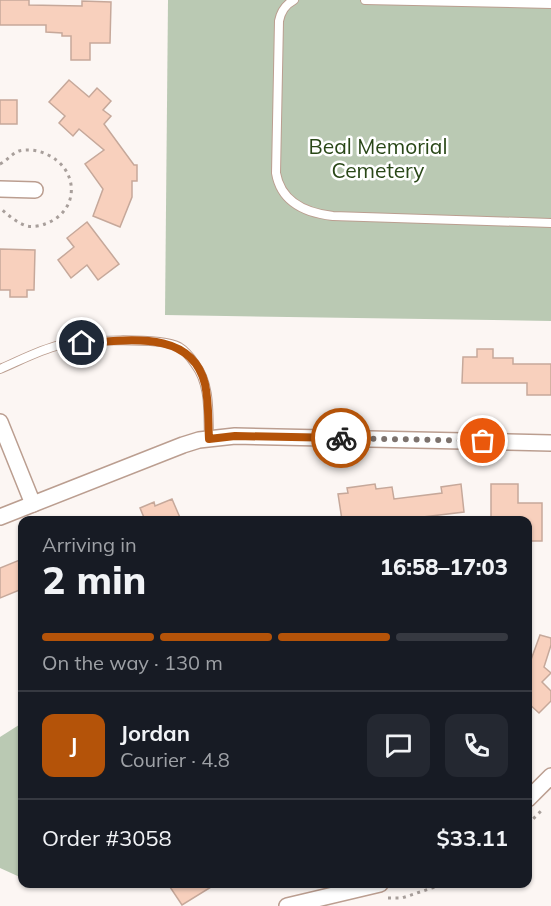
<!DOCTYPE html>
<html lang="en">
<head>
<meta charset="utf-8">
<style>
	:root { --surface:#171b24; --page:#242831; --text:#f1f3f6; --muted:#9ea1a6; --line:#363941; --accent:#b45309 }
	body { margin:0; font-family:Mulish,sans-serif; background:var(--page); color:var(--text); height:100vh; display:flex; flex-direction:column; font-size:22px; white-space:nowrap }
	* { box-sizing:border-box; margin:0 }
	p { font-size:20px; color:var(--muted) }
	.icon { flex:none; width:33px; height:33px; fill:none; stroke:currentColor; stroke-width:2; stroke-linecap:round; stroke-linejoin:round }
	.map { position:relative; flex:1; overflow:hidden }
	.side { position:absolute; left:18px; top:516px; width:514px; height:372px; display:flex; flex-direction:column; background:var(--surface); border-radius:12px; box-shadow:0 2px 4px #0004 }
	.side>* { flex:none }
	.pin { position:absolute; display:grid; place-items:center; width:51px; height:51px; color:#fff; margin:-26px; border:3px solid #fff; border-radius:50%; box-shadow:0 2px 6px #0007 }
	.courier { position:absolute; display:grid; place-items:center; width:60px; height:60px; margin:-30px; border:4px solid #b45309; border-radius:50%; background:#fff; color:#222; box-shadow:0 2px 8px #0007 }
	.overview em { font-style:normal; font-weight:800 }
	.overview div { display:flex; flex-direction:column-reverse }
	.overview { display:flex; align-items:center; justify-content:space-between; height:102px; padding:0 24px }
	h1 { font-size:39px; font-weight:800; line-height:45px }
	.bar { display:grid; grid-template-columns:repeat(4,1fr); gap:9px 6px; align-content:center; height:72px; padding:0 24px }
	.bar i { height:8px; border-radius:4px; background:var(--line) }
	.bar .active { background:var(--accent) }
	.bar p { grid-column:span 4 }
	.line { display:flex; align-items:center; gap:15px; padding:0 24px; border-top:2px solid var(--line) }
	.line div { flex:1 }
	.round { display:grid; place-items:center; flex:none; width:63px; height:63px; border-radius:12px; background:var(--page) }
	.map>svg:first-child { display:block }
</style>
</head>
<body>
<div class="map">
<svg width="551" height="906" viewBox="0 0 551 906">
	<rect width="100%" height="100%" fill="#fcf6f3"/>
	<!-- green -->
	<g fill="#bac9b3">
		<polygon points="168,0 551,0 551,321 165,315"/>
		<polygon points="22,723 22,878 0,868 0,737"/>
	</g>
	<!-- building -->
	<g fill="#f8d0bd" stroke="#c6a89a" stroke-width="1.5">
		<polygon points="0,0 29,0 29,5 82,6 82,1 111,2 110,43 90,43 90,60 71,60 71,36 62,36 62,33 46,32 46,25 0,25"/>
		<polygon points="69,80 89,97 97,88 111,101 103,110 111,116 104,124 134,165 137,165 137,181 132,181 132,197 120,227 93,216 103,189 85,164 104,150 79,129 73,136 59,123 65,116 49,102"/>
		<rect x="0" y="100" width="17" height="24"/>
		<polygon points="87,222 119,264 98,280 87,265 71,278 58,260 74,247 67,238"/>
		<polygon points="0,249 35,250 34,290 27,290 27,297 10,297 10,290 0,290"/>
		<polygon points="477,349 493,349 493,358 513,358 513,364 551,364 551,395 527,395 527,383 462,383 463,357 477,357"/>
		<polygon points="375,484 376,489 392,487 394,499 442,493 441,487 461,484 464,512 398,520 342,520 338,494 348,493 347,488"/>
		<polygon points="491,484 518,484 518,503 542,503 542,541 528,541 528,520 491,520"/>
		<polygon points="172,499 181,520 145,520 140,508 154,502 155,506"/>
		<polygon points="22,559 22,589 0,598 0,568"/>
		<polygon points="540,635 551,638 551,645 544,667 551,673 542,682 551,691 551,701 539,713 528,703 528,668"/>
		<polygon points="168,884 216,884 182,905"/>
	</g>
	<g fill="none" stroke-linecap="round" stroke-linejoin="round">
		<!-- service casing -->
		<g stroke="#bb9e90" stroke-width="10">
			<g id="service">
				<path d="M294,0C285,5 281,11 279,21L276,173C281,202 306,213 333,216L551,223"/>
				<polyline points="365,0 551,4"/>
				<path d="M0,369C19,361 39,350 60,345C81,340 160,337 179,347C184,350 191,358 195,364C211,385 208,414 209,439"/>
			</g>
		</g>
		<!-- minor casing -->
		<g stroke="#bb9e90" stroke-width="18">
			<g id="minor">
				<polyline points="0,189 35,190"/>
				<polyline points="0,422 33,504"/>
				<polyline points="0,517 183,445 199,440 235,436 551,443"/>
				<polyline points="528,799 551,776"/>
				<polyline points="287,906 380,884"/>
			</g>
		</g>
		<!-- path -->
		<g stroke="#a89f9b" stroke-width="3" stroke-dasharray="3 4.5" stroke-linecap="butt">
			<path d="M0,164C7,161 11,154 19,151C27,149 38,150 46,154C79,168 81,211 45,224C40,226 33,227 27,226C17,223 8,215 0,208"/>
			<polyline points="528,824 541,811"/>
			<polyline points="388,898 402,898 444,884"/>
		</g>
		<!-- service -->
		<use href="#service" stroke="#fff" stroke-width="8"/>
		<!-- minor -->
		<use href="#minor" stroke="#fff" stroke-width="15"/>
	</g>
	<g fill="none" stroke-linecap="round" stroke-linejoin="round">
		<!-- done -->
		<polyline stroke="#7c726d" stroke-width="6" stroke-dasharray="0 10.8" points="341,438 483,441"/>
		<!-- route -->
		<path stroke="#b45309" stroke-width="8" d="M82,343C125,341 191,328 205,384C209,402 208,421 209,439L235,436L341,438"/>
	</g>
	<g text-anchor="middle" stroke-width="5" stroke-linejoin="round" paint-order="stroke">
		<!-- park labels -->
		<g font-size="21" fill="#294717" stroke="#fff">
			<text x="378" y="154">Beal Memorial<tspan x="378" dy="24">Cemetery</tspan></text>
		</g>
	</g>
</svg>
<div class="pin" style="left:483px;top:441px;background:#ea580c"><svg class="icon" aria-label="bag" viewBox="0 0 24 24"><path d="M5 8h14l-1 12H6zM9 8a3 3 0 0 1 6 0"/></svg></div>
<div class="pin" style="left:82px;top:343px;background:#1f2937"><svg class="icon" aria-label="home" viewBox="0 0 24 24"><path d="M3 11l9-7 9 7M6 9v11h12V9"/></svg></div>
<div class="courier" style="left:341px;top:438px"><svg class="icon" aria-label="bike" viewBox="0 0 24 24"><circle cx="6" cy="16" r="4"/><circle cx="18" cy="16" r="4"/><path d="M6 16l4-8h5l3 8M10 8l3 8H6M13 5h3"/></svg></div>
<section class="side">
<div class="overview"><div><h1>2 min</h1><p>Arriving in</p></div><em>16:58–17:03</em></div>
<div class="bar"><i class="active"></i><i class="active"></i><i class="active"></i><i></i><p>On the way · 130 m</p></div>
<div class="line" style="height:108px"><b class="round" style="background:var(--accent);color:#fff">J</b><div><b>Jordan</b><p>Courier · 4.8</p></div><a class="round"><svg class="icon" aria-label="chat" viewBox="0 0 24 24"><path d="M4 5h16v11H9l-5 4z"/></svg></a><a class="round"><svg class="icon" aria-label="phone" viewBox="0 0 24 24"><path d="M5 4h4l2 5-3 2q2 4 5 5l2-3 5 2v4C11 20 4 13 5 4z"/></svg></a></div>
<div class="line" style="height:78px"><div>Order #3058</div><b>$33.11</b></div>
</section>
</div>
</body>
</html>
